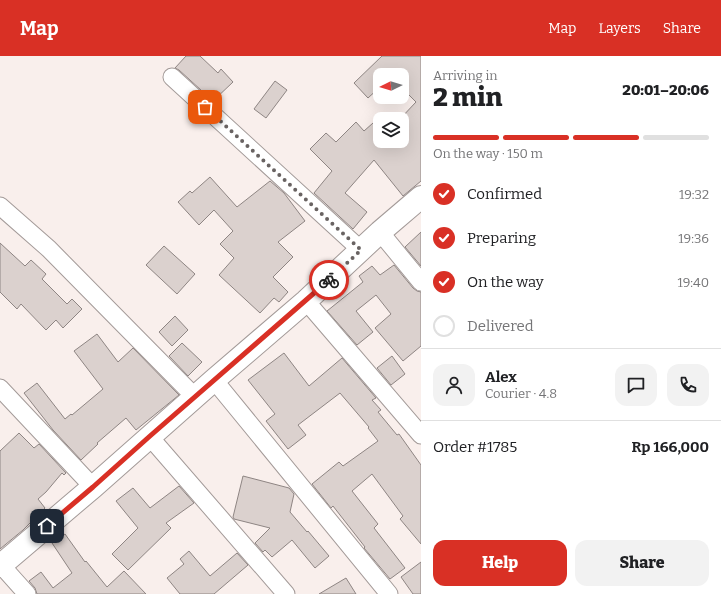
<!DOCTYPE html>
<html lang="en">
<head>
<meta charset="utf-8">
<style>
	:root { --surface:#fff; --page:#f2f2f2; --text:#202124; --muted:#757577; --line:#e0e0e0; --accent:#d93025 }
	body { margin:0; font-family:Bitter,serif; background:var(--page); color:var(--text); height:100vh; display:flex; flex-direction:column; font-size:15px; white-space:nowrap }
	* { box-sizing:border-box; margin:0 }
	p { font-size:13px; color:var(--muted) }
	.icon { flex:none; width:22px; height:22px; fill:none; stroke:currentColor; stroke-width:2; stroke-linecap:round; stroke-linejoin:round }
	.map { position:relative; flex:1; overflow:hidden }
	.sheet { display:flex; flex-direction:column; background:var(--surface); width:300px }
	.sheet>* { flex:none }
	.needle { width:26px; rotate:265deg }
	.tools { position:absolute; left:373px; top:12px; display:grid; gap:8px }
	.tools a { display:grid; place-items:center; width:36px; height:36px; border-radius:8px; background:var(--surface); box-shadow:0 4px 16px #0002; font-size:20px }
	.pin { position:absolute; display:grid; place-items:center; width:34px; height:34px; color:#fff; margin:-17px; border-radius:8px; box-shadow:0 2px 6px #0006 }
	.courier { position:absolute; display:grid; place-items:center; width:40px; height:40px; margin:-20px; border:3px solid #d93025; border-radius:50%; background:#fff; color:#222; box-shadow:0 1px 5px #0007 }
	.summary em { font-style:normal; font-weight:800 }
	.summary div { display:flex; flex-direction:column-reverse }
	.summary { display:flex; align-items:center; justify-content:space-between; height:68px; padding:0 12px }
	h1 { font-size:26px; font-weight:800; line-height:30px }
	.bar { display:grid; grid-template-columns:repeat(4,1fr); gap:6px 4px; align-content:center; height:48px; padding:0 12px }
	.bar i { height:5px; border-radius:3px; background:var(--line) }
	.bar .selected { background:var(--accent) }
	.bar p { grid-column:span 4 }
	.line { display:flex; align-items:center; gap:10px; padding:0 12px; border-top:1px solid var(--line) }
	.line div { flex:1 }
	.round { display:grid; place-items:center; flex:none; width:42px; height:42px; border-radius:12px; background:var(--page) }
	ol { padding:0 12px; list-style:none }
	li { display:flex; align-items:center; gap:12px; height:44px }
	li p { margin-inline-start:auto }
	li .icon { padding:4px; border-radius:50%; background:var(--accent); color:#fff; stroke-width:4 }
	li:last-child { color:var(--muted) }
	li i { width:22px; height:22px; border:2px solid var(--line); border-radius:50% }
	.action { display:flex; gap:8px; margin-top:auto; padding:8px 12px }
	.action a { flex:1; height:46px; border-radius:12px; background:var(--accent); color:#fff; font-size:16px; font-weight:800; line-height:46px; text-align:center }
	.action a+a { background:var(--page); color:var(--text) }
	header { display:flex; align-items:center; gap:24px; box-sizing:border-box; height:56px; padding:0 20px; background:var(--accent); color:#fff }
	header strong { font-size:19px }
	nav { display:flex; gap:22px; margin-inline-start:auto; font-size:14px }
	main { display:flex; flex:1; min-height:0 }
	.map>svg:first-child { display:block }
</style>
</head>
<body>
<header>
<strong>Map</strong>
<nav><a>Map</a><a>Layers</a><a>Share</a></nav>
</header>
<main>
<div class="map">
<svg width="421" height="538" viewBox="0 0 421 538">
	<rect width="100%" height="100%" fill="#f9efec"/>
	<!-- building -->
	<g fill="#dbd1ce" stroke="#8e8583">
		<polygon points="186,0 200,0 218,17 221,13 233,26 213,45 179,14 175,12"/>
		<polygon points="382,0 421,0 421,125 403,140 374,104 345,137 367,156 353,173 314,137 332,115 310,93 326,77 336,86 356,66 364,75 373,67 380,74 380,85 402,85 402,63 400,63 416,46 402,32 402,19 380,19 380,31 368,42 354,27"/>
		<polygon points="275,25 287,34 266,62 254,53"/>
		<polygon points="210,121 237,151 270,125 284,137 305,165 278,186 293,201 273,221 288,236 279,246 274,242 260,257 219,219 234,202 220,188 233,175 214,154 199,169 178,146 190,135 192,137"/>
		<polygon points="421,176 421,210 405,191"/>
		<polygon points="0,187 25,210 31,204 46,218 42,223 67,248 72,243 82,253 63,272 56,264 46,274 21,248 17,253 0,236"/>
		<polygon points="164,190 195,218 177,238 146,209"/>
		<polygon points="394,209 413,232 417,235 421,236 421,290 403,305 375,272 391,258 376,239 356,255 373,276 357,289 327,255 363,226 359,220 372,210 380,219"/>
		<polygon points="175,260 188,274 172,290 159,276"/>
		<polygon points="97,278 118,306 133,292 179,339 136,374 126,362 97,387 98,388 81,404 53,374 24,337 37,327 65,363 71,358 72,359 103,333 74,295"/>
		<polygon points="182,287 202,306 188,320 169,300"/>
		<polygon points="284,297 309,330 342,302 376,342 372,344 381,354 378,356 397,379 399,378 421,409 421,488 400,463 403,460 372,418 352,435 378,468 374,472 405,512 390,523 364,492 365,491 333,450 331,452 312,428 339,406 343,410 378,385 368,372 369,371 340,337 298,369 306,379 288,393 266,365 275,358 248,324"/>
		<polygon points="392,300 405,318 391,329 377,312"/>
		<polygon points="19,377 34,392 39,388 66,417 64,419 62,417 46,436 38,443 45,452 23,474 0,493 0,395"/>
		<polygon points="243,420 289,432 294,438 290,456 307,476 308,475 329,500 315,512 292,484 272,501 265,494 263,496 255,487 270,472 234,463 233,461"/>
		<polygon points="179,430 194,447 166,467 171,472 128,514 112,498 138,472 116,445 133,432 150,452"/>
		<polygon points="65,478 85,506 86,505 107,531 124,515 146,538 37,538 35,532 29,525 41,516 53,532 72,517 52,487"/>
		<polygon points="189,495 210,520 237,497 248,509 214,538 180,538 167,522 184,508 180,503"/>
		<polygon points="421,506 421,538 413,538 401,521"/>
		<polygon points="346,522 356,538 319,538"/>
	</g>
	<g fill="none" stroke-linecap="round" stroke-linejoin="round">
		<!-- street casing -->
		<g stroke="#a39a98" stroke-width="19">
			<g id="street">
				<polyline points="172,21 361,194"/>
				<polyline points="0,150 49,193 195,341"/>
				<polyline points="380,176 421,226"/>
				<polyline points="306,245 421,379"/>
				<polyline points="214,324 389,538"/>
				<polyline points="0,332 93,431"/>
				<polyline points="149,380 286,538"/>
				<polyline points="1,509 27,538"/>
			</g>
		</g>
		<!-- secondary casing -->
		<g stroke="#a39a98" stroke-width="24">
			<polyline id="secondary" points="0,510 93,431 214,324 306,245 380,176 421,141"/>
		</g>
		<!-- street -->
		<use href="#street" stroke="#fff" stroke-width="17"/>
		<!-- secondary -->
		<use href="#secondary" stroke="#fff" stroke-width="22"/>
	</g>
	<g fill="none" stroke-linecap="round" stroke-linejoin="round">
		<!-- done -->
		<polyline stroke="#696362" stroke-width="4" stroke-dasharray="0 7.2" points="205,51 361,194 329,224"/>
		<!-- route -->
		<polyline stroke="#d93025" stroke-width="5" points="47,470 93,431 150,380 329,224"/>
	</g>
</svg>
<div class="tools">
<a><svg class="needle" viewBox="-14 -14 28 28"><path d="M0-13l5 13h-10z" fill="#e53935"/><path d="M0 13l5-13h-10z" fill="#757577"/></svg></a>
<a><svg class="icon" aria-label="layers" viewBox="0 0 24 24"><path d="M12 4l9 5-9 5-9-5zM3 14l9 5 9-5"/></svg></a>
</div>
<div class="pin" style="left:205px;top:51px;background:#ea580c"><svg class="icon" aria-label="bag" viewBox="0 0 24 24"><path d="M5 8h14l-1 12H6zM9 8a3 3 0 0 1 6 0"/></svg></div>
<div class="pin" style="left:47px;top:470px;background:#1f2937"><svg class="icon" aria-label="home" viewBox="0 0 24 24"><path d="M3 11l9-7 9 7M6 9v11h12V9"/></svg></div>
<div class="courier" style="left:329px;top:224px"><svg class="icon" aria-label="bike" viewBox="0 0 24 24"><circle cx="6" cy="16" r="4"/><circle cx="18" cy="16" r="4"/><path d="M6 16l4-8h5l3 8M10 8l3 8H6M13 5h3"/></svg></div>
</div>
<section class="sheet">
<div class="summary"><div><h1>2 min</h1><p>Arriving in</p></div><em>20:01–20:06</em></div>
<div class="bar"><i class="selected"></i><i class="selected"></i><i class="selected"></i><i></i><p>On the way · 150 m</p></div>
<ol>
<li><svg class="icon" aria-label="check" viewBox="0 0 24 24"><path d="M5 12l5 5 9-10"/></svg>Confirmed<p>19:32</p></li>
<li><svg class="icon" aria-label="check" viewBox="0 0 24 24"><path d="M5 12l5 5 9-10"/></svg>Preparing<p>19:36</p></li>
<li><svg class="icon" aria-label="check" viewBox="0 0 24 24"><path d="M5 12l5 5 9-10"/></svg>On the way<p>19:40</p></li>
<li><i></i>Delivered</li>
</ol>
<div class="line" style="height:72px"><a class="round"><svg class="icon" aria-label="person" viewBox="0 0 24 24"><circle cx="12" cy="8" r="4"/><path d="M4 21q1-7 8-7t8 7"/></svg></a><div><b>Alex</b><p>Courier · 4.8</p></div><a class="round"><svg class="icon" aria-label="chat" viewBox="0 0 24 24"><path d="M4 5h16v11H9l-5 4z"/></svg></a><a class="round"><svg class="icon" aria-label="phone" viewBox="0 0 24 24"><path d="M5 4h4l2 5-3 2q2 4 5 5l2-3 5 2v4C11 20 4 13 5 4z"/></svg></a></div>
<div class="line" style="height:52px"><div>Order #1785</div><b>Rp 166,000</b></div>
<div class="action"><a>Help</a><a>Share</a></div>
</section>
</main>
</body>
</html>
